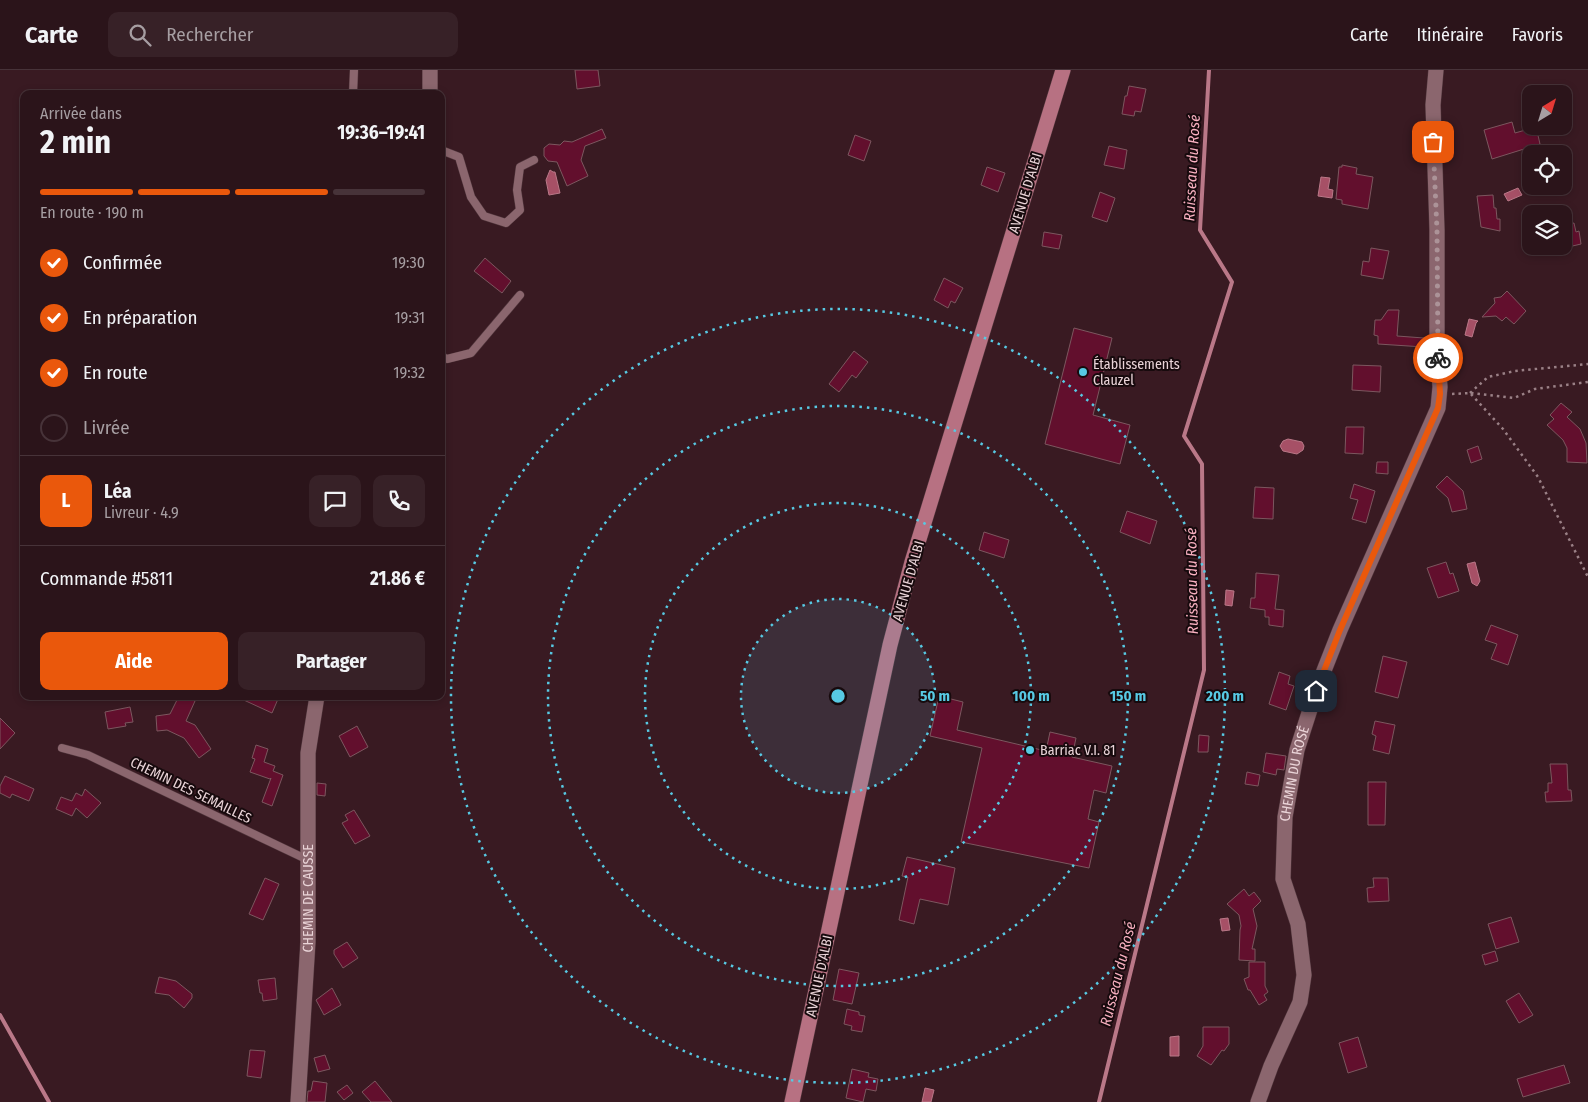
<!DOCTYPE html>
<html lang="fr">
<head>
<meta charset="utf-8">
<style>
	:root { --surface:#2b141a; --page:#372127; --text:#f1f3f6; --muted:#a69ea2; --line:#473339; --accent:#ea580c }
	body { margin:0; font-family:"Fira Sans Condensed",sans-serif; background:var(--page); color:var(--text); height:100vh; display:flex; flex-direction:column; font-size:19px; white-space:nowrap }
	* { box-sizing:border-box; margin:0 }
	p { font-size:16px; color:var(--muted) }
	.icon { flex:none; width:28px; height:28px; fill:none; stroke:currentColor; stroke-width:2; stroke-linecap:round; stroke-linejoin:round }
	.map { position:relative; flex:1; overflow:hidden }
	.details { position:absolute; left:20px; top:20px; width:425px; height:610px; display:flex; flex-direction:column; background:var(--surface); border-radius:10px; box-shadow:0 2px 8px #0003,0 0 0 1px var(--line) }
	.details>* { flex:none }
	.needle { width:32px; rotate:38deg }
	.controls { position:absolute; left:1522px; top:15px; display:grid; gap:10px }
	.controls a { display:grid; place-items:center; width:50px; height:50px; border-radius:10px; background:var(--surface); box-shadow:0 2px 8px #0003,0 0 0 1px var(--line); font-size:25px }
	.pin { position:absolute; display:grid; place-items:center; width:42px; height:42px; color:#fff; margin:-21px; border-radius:10px; box-shadow:0 2px 8px #0006 }
	.courier { position:absolute; display:grid; place-items:center; width:50px; height:50px; margin:-25px; border:4px solid #ea580c; border-radius:50%; background:#fff; color:#222; box-shadow:0 1px 6px #0007 }
	.summary em { font-style:normal; font-weight:700 }
	.summary div { display:flex; flex-direction:column-reverse }
	.summary { display:flex; align-items:center; justify-content:space-between; height:85px; padding:0 20px }
	h1 { font-size:32px; font-weight:700; line-height:38px }
	.bar { display:grid; grid-template-columns:repeat(4,1fr); gap:8px 5px; align-content:center; height:60px; padding:0 20px }
	.bar i { height:6px; border-radius:4px; background:var(--line) }
	.bar .selected { background:var(--accent) }
	.bar p { grid-column:span 4 }
	.line { display:flex; align-items:center; gap:12px; padding:0 20px; border-top:1px solid var(--line) }
	.line div { flex:1 }
	.round { display:grid; place-items:center; flex:none; width:52px; height:52px; border-radius:10px; background:var(--page) }
	ol { padding:0 20px; list-style:none }
	li { display:flex; align-items:center; gap:15px; height:55px }
	li p { margin-inline-start:auto }
	li .icon { padding:5px; border-radius:50%; background:var(--accent); color:#fff; stroke-width:4 }
	li:last-child { color:var(--muted) }
	li i { width:28px; height:28px; border:2px solid var(--line); border-radius:50% }
	.primary-button { display:flex; gap:10px; margin-top:auto; padding:10px 20px }
	.primary-button a { flex:1; height:58px; border-radius:10px; background:var(--accent); color:#fff; font-size:20px; font-weight:700; line-height:58px; text-align:center }
	.primary-button a+a { background:var(--page); color:var(--text) }
	header { display:flex; align-items:center; gap:30px; box-sizing:border-box; height:70px; padding:0 25px; background:var(--surface); border-bottom:1px solid var(--line) }
	header strong { font-size:24px }
	nav { display:flex; gap:28px; margin-inline-start:auto; font-size:18px }
	.search { width:350px; height:45px; background:var(--page); display:flex; align-items:center; gap:12px; box-sizing:border-box; padding:0 18px; border-radius:10px; color:var(--muted); font-size:19px }
	.map>svg:first-child { display:block }
</style>
</head>
<body>
<header>
<strong>Carte</strong>
<div class="search"><svg class="icon" aria-label="search" viewBox="0 0 24 24"><circle cx="10" cy="10" r="6"/><path d="M15 15l6 6"/></svg>Rechercher</div>
<nav><a>Carte</a><a>Itinéraire</a><a>Favoris</a></nav>
</header>
<div class="map">
<svg width="1588" height="1032" viewBox="0 0 1588 1032">
	<rect width="100%" height="100%" fill="#391a22"/>
	<!-- water -->
	<g fill="#a65066" stroke="#ba7888">
		<polygon points="550,100 553,102 555,102 560,123 549,125 546,110"/>
		<polygon points="1321,107 1330,108 1328,119 1333,120 1332,128 1318,126"/>
		<polygon points="1518,118 1522,125 1508,131 1504,124"/>
		<polygon points="1469,249 1478,251 1476,253 1472,267 1465,265"/>
		<polygon points="1288,369 1302,372 1304,376 1303,380 1297,384 1283,381 1280,376 1283,371"/>
		<polygon points="1475,492 1480,511 1477,516 1472,513 1467,494"/>
		<polygon points="1226,520 1234,521 1232,536 1225,535"/>
		<polygon points="1228,848 1230,860 1222,861 1220,849"/>
		<polygon points="1179,966 1179,986 1170,986 1170,967"/>
		<polygon points="925,1018 934,1020 931,1032 922,1032"/>
	</g>
	<g fill="none" stroke-linecap="round" stroke-linejoin="round">
		<!-- stream -->
		<g stroke="#ba7888" stroke-width="4">
			<polyline points="0,945 49,1032"/>
			<polyline points="1099,1032 1204,600 1202,394 1184,366 1232,212 1200,160 1209,0"/>
		</g>
	</g>
	<!-- building -->
	<g fill="#620f2d" stroke="#7c575f">
		<polygon points="575,0 598,0 600,16 577,19"/>
		<polygon points="1129,16 1146,19 1141,42 1135,41 1134,46 1122,44 1125,26 1127,26"/>
		<polygon points="1512,52 1515,63 1536,57 1540,74 1492,89 1484,60"/>
		<polygon points="602,59 606,68 585,76 581,90 588,106 567,116 557,92 548,91 544,86 544,78 549,74 560,75 564,71 572,72"/>
		<polygon points="855,65 871,71 864,91 848,85"/>
		<polygon points="1109,76 1127,80 1124,99 1104,95"/>
		<polygon points="1342,95 1357,98 1356,104 1373,107 1368,139 1342,134 1342,130 1336,129 1339,97 1342,97"/>
		<polygon points="987,97 1005,103 998,122 981,115"/>
		<polygon points="1100,122 1115,128 1107,152 1092,147"/>
		<polygon points="1493,125 1494,138 1496,138 1497,149 1500,149 1500,161 1481,157 1477,126"/>
		<polygon points="1574,153 1576,162 1579,161 1581,174 1564,178 1564,155"/>
		<polygon points="1044,162 1062,165 1059,179 1042,176"/>
		<polygon points="1371,178 1389,181 1383,209 1361,205 1363,191 1369,192"/>
		<polygon points="485,188 511,211 502,223 474,201"/>
		<polygon points="944,208 963,218 955,233 951,231 948,238 934,230"/>
		<polygon points="1507,221 1526,241 1514,254 1506,247 1502,251 1496,246 1482,247 1495,233 1494,228 1501,227"/>
		<polygon points="1388,240 1399,240 1397,266 1424,268 1424,277 1378,274 1378,266 1374,265 1375,250 1381,250"/>
		<polygon points="1074,258 1112,268 1093,345 1130,355 1120,394 1045,374"/>
		<polygon points="854,281 868,292 856,308 852,305 839,322 829,314"/>
		<polygon points="1353,295 1381,296 1380,322 1352,320"/>
		<polygon points="1561,333 1572,342 1567,347 1580,359 1586,373 1587,393 1567,392 1567,378 1563,370 1547,355 1554,349 1550,345"/>
		<polygon points="1346,357 1364,357 1363,384 1345,383"/>
		<polygon points="1478,376 1482,389 1471,393 1467,380"/>
		<polygon points="1377,392 1388,392 1388,404 1376,403"/>
		<polygon points="1447,406 1463,421 1467,439 1452,442 1448,428 1436,417"/>
		<polygon points="1354,414 1375,421 1366,453 1352,449 1358,430 1350,428"/>
		<polygon points="1255,417 1274,418 1273,449 1253,448"/>
		<polygon points="1127,441 1157,451 1150,474 1120,462"/>
		<polygon points="984,462 1009,470 1004,488 979,480"/>
		<polygon points="1446,492 1450,504 1453,503 1459,521 1438,528 1427,498"/>
		<polygon points="1256,503 1279,505 1275,539 1284,540 1283,557 1269,555 1269,547 1265,547 1265,540 1250,538 1251,528 1255,528"/>
		<polygon points="1491,555 1518,565 1508,595 1491,589 1497,574 1485,570"/>
		<polygon points="1383,586 1407,592 1398,628 1375,622"/>
		<polygon points="1279,602 1290,606 1288,614 1294,616 1286,640 1269,634"/>
		<polygon points="179,626 186,626 195,631 186,651 195,655 211,679 199,688 184,668 167,660 157,661 156,646 170,644"/>
		<polygon points="235,626 273,626 278,629 272,643"/>
		<polygon points="939,626 963,632 957,660 1046,681 1050,662 1076,668 1072,687 1112,696 1106,723 1094,720 1088,749 1099,752 1089,798 961,772 982,678 930,666"/>
		<polygon points="130,637 133,652 125,653 126,656 108,659 105,642"/>
		<polygon points="0,648 15,663 0,679"/>
		<polygon points="1375,651 1395,655 1389,684 1373,680 1376,666 1372,664"/>
		<polygon points="357,656 368,677 350,687 339,666"/>
		<polygon points="1199,665 1209,666 1208,682 1198,682"/>
		<polygon points="256,675 268,679 264,692 275,696 273,701 283,705 272,736 262,732 271,708 270,709 250,702 255,689 252,688"/>
		<polygon points="1266,683 1286,686 1284,700 1277,699 1276,705 1263,702"/>
		<polygon points="1550,694 1567,694 1568,720 1571,720 1572,731 1546,732 1545,722 1548,722 1548,713 1552,713"/>
		<polygon points="1247,702 1260,705 1258,716 1245,714"/>
		<polygon points="5,706 34,719 29,731 12,724 10,728 0,723 0,716"/>
		<polygon points="1368,712 1386,712 1385,755 1368,755"/>
		<polygon points="317,713 326,714 325,726 317,725"/>
		<polygon points="85,719 101,733 87,748 76,738 72,746 56,739 61,727 72,731 76,723 82,726"/>
		<polygon points="354,740 370,766 355,774 342,753 348,750 345,745"/>
		<polygon points="907,787 955,798 948,835 920,829 914,854 899,850 908,807 902,806"/>
		<polygon points="265,808 279,814 263,850 249,844"/>
		<polygon points="1373,808 1388,808 1389,831 1368,832 1367,818 1374,817"/>
		<polygon points="1244,819 1249,826 1254,822 1261,831 1253,839 1257,856 1252,879 1255,879 1255,891 1239,890 1240,860 1241,856 1239,845 1227,834"/>
		<polygon points="1511,847 1519,872 1496,879 1488,854"/>
		<polygon points="347,872 358,888 343,898 334,884 334,880"/>
		<polygon points="1495,881 1498,891 1485,895 1482,885"/>
		<polygon points="1249,892 1265,892 1265,916 1268,922 1264,925 1267,930 1259,935 1250,920 1248,920 1244,909 1249,907"/>
		<polygon points="839,899 859,903 852,934 833,930"/>
		<polygon points="159,907 176,911 192,924 192,928 184,938 169,925 155,923"/>
		<polygon points="275,908 277,929 263,931 262,923 260,923 258,910"/>
		<polygon points="332,918 341,935 324,945 316,930"/>
		<polygon points="1519,923 1533,945 1519,953 1506,931"/>
		<polygon points="847,939 859,942 859,945 865,946 862,962 851,960 852,956 844,954"/>
		<polygon points="1203,957 1229,957 1229,974 1224,981 1222,980 1211,995 1197,986 1203,976"/>
		<polygon points="1358,967 1367,997 1348,1003 1339,973"/>
		<polygon points="250,980 265,981 261,1008 247,1006"/>
		<polygon points="325,985 330,999 318,1002 314,988"/>
		<polygon points="1564,995 1570,1013 1523,1027 1517,1009"/>
		<polygon points="852,999 869,1003 868,1007 878,1009 876,1021 866,1019 863,1032 846,1028"/>
		<polygon points="313,1011 327,1013 325,1032 307,1032 308,1021 311,1021"/>
		<polygon points="375,1011 392,1032 371,1032 362,1022"/>
		<polygon points="347,1015 353,1023 344,1030 337,1022"/>
	</g>
	<g fill="none" stroke-linecap="round" stroke-linejoin="round">
		<!-- lane casing -->
		<g stroke="#50363c" stroke-width="9">
			<g id="lane">
				<polyline points="353,24 354,0"/>
				<polyline points="441,80 459,87 471,127 484,146 506,153 520,140 517,120 520,97 534,90"/>
				<polyline points="441,286 447,289 471,283 520,225"/>
				<polyline points="62,678 88,685 308,790"/>
			</g>
		</g>
		<!-- street casing -->
		<g stroke="#50363c" stroke-width="16">
			<g id="street">
				<polyline points="430,24 430,0"/>
				<path id="s1" d="M298,1032L308,872V683L317,626"/>
				<path id="s2" d="M1258,1032L1271,996L1300,932L1304,905L1298,854L1283,809L1285,747L1297,680L1316,621L1340,560L1438,338L1440,317L1437,273V160L1433,35L1436,0"/>
			</g>
		</g>
		<!-- primary casing -->
		<g stroke="#50363c" stroke-width="16">
			<polyline id="primary" points="792,1032 890,575 912,492 1063,0"/>
		</g>
		<!-- path -->
		<g stroke="#9a8086" stroke-width="2.5" stroke-dasharray="2.5 4" stroke-linecap="butt">
			<polyline points="1470,323 1488,307 1515,301 1588,294"/>
			<polyline points="1471,323 1514,328 1535,319 1588,312"/>
			<polyline points="1452,324 1470,323 1503,359 1538,407 1588,507"/>
		</g>
		<!-- lane -->
		<use href="#lane" stroke="#8b666e" stroke-width="8"/>
		<!-- street -->
		<use href="#street" stroke="#8b666e" stroke-width="15"/>
		<!-- primary -->
		<use href="#primary" stroke="#b77182" stroke-width="15"/>
	</g>
	<g fill="none" stroke-linecap="round" stroke-linejoin="round">
		<!-- done -->
		<polyline stroke="#ac9398" stroke-width="5" stroke-dasharray="0 9" points="1433,72 1437,160 1438,288"/>
		<!-- route -->
		<polyline stroke="#ea580c" stroke-width="6" points="1316,621 1340,560 1438,338 1440,324 1438,288"/>
	</g>
	<!-- distance rings -->
	<circle cx="838" cy="626" r="97" fill="#57c9e3" fill-opacity=".12"/>
	<g fill="none" stroke="#57c9e3" stroke-width="2.5" stroke-dasharray="2.5 5">
		<circle cx="838" cy="626" r="97"/>
		<circle cx="838" cy="626" r="193"/>
		<circle cx="838" cy="626" r="290"/>
		<circle cx="838" cy="626" r="387"/>
	</g>
	<!-- markers -->
	<g fill="#57c9e3" stroke="#170a0d" stroke-width="2">
		<circle cx="1083" cy="302" r="5"/>
		<circle cx="1030" cy="680" r="5"/>
	</g>
	<g text-anchor="middle" stroke-width="4" stroke-linejoin="round" paint-order="stroke">
		<!-- street labels -->
		<g font-size="14" fill="#ead4d8" stroke="#170a0d">
			<text transform="translate(1025 123) rotate(-73)" y="5">AVENUE D'ALBI</text>
			<text transform="translate(908 511) rotate(-74)" y="5">AVENUE D'ALBI</text>
			<text dy="5" stroke="none"><textPath href="#s2" startOffset="341">CHEMIN DU ROSÉ</textPath></text>
			<text transform="translate(191 720) rotate(26)" y="5">CHEMIN DES SEMAILLES</text>
			<text dy="5" stroke="none"><textPath href="#s1" startOffset="204">CHEMIN DE CAUSSE</textPath></text>
			<text transform="translate(819 906) rotate(-78)" y="5">AVENUE D'ALBI</text>
		</g>
		<!-- poi labels -->
		<g font-size="14" fill="#ead4d8" stroke="#170a0d" text-anchor="start">
			<text x="1093" y="299">Établissements<tspan x="1093" dy="16">Clauzel</tspan></text>
			<text x="1040" y="685">Barriac V.I. 81</text>
		</g>
		<!-- water labels -->
		<g font-size="15" font-style="italic" fill="#f9b0c0" stroke="#170a0d">
			<text transform="translate(1192 98) rotate(-87)" y="5">Ruisseau du Rosé</text>
			<text transform="translate(1192 511) rotate(-91)" y="5">Ruisseau du Rosé</text>
			<text transform="translate(1118 904) rotate(-76)" y="5">Ruisseau du Rosé</text>
		</g>
	</g>
	<circle cx="838" cy="626" r="8" fill="#57c9e3" stroke="#170a0d" stroke-width="2.5"/>
	<g font-size="15" text-anchor="middle" font-weight="bold" fill="#57c9e3" stroke="#170a0d" stroke-width="4" stroke-linejoin="round" paint-order="stroke">
		<text x="935" y="631">50 m</text>
		<text x="1031" y="631">100 m</text>
		<text x="1128" y="631">150 m</text>
		<text x="1225" y="631">200 m</text>
	</g>
</svg>
<div class="controls">
<a><svg class="needle" viewBox="-14 -14 28 28"><path d="M0-13l5 13h-10z" fill="#e53935"/><path d="M0 13l5-13h-10z" fill="#a69ea2"/></svg></a>
<a><svg class="icon" aria-label="locate" viewBox="0 0 24 24"><circle cx="12" cy="12" r="6"/><path d="M12 2v4M12 18v4M2 12h4M18 12h4"/></svg></a>
<a><svg class="icon" aria-label="layers" viewBox="0 0 24 24"><path d="M12 4l9 5-9 5-9-5zM3 14l9 5 9-5"/></svg></a>
</div>
<div class="pin" style="left:1433px;top:72px;background:#ea580c"><svg class="icon" aria-label="bag" viewBox="0 0 24 24"><path d="M5 8h14l-1 12H6zM9 8a3 3 0 0 1 6 0"/></svg></div>
<div class="pin" style="left:1316px;top:621px;background:#1f2937"><svg class="icon" aria-label="home" viewBox="0 0 24 24"><path d="M3 11l9-7 9 7M6 9v11h12V9"/></svg></div>
<div class="courier" style="left:1438px;top:288px"><svg class="icon" aria-label="bike" viewBox="0 0 24 24"><circle cx="6" cy="16" r="4"/><circle cx="18" cy="16" r="4"/><path d="M6 16l4-8h5l3 8M10 8l3 8H6M13 5h3"/></svg></div>
<section class="details">
<div class="summary"><div><h1>2 min</h1><p>Arrivée dans</p></div><em>19:36–19:41</em></div>
<div class="bar"><i class="selected"></i><i class="selected"></i><i class="selected"></i><i></i><p>En route · 190 m</p></div>
<ol>
<li><svg class="icon" aria-label="check" viewBox="0 0 24 24"><path d="M5 12l5 5 9-10"/></svg>Confirmée<p>19:30</p></li>
<li><svg class="icon" aria-label="check" viewBox="0 0 24 24"><path d="M5 12l5 5 9-10"/></svg>En préparation<p>19:31</p></li>
<li><svg class="icon" aria-label="check" viewBox="0 0 24 24"><path d="M5 12l5 5 9-10"/></svg>En route<p>19:32</p></li>
<li><i></i>Livrée</li>
</ol>
<div class="line" style="height:90px"><b class="round" style="background:var(--accent);color:#fff">L</b><div><b>Léa</b><p>Livreur · 4.9</p></div><a class="round"><svg class="icon" aria-label="chat" viewBox="0 0 24 24"><path d="M4 5h16v11H9l-5 4z"/></svg></a><a class="round"><svg class="icon" aria-label="phone" viewBox="0 0 24 24"><path d="M5 4h4l2 5-3 2q2 4 5 5l2-3 5 2v4C11 20 4 13 5 4z"/></svg></a></div>
<div class="line" style="height:65px"><div>Commande #5811</div><b>21.86 €</b></div>
<div class="primary-button"><a>Aide</a><a>Partager</a></div>
</section>
</div>
</body>
</html>
